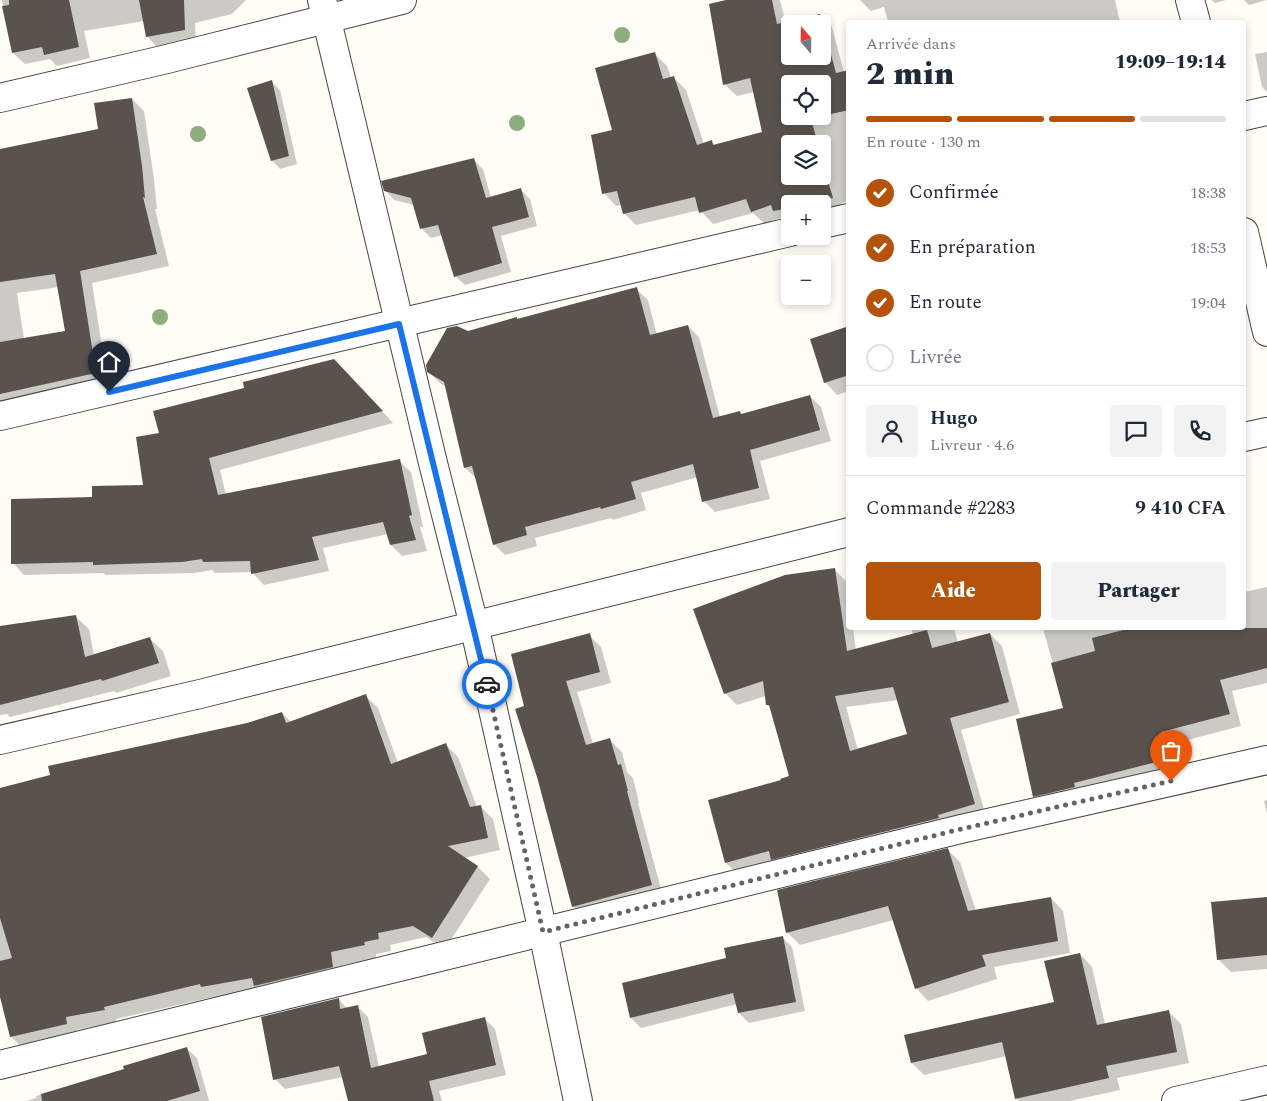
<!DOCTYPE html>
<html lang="fr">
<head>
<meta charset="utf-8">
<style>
	:root { --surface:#fff; --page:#f2f2f3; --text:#1f2937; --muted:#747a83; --line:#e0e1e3; --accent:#b45309 }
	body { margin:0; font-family:Spectral,serif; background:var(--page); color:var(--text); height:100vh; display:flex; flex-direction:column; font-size:19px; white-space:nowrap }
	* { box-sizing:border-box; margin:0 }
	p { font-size:16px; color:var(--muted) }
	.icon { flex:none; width:28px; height:28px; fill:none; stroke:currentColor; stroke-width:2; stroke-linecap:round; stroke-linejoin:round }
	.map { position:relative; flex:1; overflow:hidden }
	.panel { position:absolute; left:846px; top:20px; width:400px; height:610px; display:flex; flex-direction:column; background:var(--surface); border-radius:5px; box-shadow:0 2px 8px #0003 }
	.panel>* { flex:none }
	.needle { width:32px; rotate:340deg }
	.fabs { position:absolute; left:781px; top:15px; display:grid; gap:10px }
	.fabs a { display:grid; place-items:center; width:50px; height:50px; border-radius:5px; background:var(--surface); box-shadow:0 2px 8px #0003; font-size:25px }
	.pin { position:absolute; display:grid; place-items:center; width:42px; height:42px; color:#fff; margin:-51px -21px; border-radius:50% 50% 50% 0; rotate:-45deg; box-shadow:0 0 5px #0007 }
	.pin .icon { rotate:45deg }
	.courier { position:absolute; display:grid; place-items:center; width:50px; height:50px; margin:-25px; border:4px solid #1a73e8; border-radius:50%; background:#fff; color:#222; box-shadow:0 1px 6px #0007 }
	.head em { font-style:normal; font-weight:800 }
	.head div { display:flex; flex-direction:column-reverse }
	.head { display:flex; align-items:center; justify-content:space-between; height:85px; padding:0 20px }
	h1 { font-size:32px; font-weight:800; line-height:38px }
	.bar { display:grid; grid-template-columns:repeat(4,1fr); gap:8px 5px; align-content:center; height:60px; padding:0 20px }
	.bar i { height:6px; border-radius:4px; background:var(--line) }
	.bar .current { background:var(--accent) }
	.bar p { grid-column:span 4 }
	.line { display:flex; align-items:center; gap:12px; padding:0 20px; border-top:1px solid var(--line) }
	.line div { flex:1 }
	.round { display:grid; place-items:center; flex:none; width:52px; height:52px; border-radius:5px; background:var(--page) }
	ol { padding:0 20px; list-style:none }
	li { display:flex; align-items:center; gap:15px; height:55px }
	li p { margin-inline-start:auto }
	li .icon { padding:5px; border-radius:50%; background:var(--accent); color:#fff; stroke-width:4 }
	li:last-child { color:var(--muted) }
	li i { width:28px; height:28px; border:2px solid var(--line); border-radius:50% }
	.cta { display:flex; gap:10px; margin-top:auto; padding:10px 20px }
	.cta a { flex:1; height:58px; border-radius:5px; background:var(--accent); color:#fff; font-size:20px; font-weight:800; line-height:58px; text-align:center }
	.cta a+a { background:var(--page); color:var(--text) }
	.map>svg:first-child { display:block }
</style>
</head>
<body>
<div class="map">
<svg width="1267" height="1101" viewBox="0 0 1267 1101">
	<rect width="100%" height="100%" fill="#fffdf5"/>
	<!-- shadow -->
	<g fill="#0003" fill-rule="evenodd">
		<polygon points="2,0 246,0 232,14 195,23 196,41 158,48 147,36 144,21 84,31 90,58 57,66 50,59 25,64 13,53"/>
		<path d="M725,0H780L786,24L819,15L832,27L844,72L849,71V201L842,203L844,210L822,215V204H790V222L786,223L781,218L764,223L753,213L713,224L700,210L636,225L624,213L622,205L616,206L604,193L614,131L655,54L667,66L671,78L673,77L686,90L704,144L712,142L715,145L763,133L754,92L737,96L724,84L723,2ZM790,24H822V56H790ZM790,84H822V116H790ZM790,144H822V176H790Z"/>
		<polygon points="860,0 1115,0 1120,22 888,22 884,7 871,11"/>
		<polygon points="1212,0 1226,0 1215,3"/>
		<polygon points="1244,0 1267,0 1249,5"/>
		<polygon points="1267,52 1267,92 1262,87 1255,54"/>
		<polygon points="272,82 280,90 297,164 280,169 272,160"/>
		<path d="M132,99L144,111L154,179L157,209H155L169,266L92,283L108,385L0,405V151L99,130ZM59,287L66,332L24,339L17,293Z"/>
		<polygon points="474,160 483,169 491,198 520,189 530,199 537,226 501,236 511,272 465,285 455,276 443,235 431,238 421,228 414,205 394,200 385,190"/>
		<polygon points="636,289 648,300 657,335 688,326 699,337 720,417 740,413 742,415 810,396 821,407 831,441 760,461 770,499 715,512 704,501 698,477 641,493 646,510 613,520 611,518 535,538 537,546 505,555 494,544 477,479 465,468 446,387 440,383 428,372 467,333 516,318 518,320"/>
		<polygon points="849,328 849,391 837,395 825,382"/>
		<polygon points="346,372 393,423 220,470 226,495 399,461 411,472 423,527 420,527 427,551 402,556 391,545 388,534 323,548 329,571 264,585 252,572 215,573 212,570 194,573 106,575 103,573 24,575 13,563 93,499 145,487 160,434"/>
		<path d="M835,570L847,582L849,595V628H853L856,650L913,635L911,628H954L958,643L990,634L1002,646L1020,714L961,730L986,816L739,875L726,863L710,801L782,781L790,777L772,709L767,705L766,696L737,705L725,693ZM898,700L908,735L858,750L846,707Z"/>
		<polygon points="1267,587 1267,683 1232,691 1241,726 1172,744 1179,771 1047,808 1035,796 1065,709 1043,628 1244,628 1244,592"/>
		<polygon points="76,617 89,629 94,656 150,639 163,651 171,676 116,693 114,691 10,717 7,714 0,715 0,627 18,623 20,624"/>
		<polygon points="589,635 601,647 611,683 577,692 593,744 610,740 622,752 627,772 633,778 639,803 638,803 663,897 585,918 573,906 526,707"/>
		<polygon points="365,695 378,708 398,763 446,745 458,757 477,807 481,807 493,819 500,850 464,858 478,867 490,879 445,949 426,937 390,945 391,951 376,954 376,958 343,965 345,979 214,999 213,997 116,1019 116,1022 77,1030 79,1036 24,1049 11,1037 0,992 0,789 247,724 282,713 291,722"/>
		<polygon points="1267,800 1267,814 1264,801"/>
		<polygon points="948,850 960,862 976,911 1051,898 1063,911 1070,953 994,967 997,979 928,1001 916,988 894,920 800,945 787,932"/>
		<polygon points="1267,898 1267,969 1231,972 1218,959"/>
		<polygon points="782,937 792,947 805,1011 749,1023 739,1013 737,1004 641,1028 631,1018 624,984 728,959"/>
		<polygon points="1080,954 1092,967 1105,1024 1169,1012 1181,1024 1189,1063 1117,1078 1120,1090 1070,1101 1019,1101 1016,1098 1007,1056 924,1075 912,1063 1056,1002"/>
		<polygon points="338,999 348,1009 358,1007 368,1017 379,1067 429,1055 485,1019 495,1029 506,1075 439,1091 442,1101 350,1101 343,1077 285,1089 275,1079"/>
		<polygon points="186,1048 197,1058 209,1101 27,1101 36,1098 36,1096 126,1070"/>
	</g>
	<!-- building -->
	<g fill="#5a524d" fill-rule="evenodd">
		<polygon points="9,0 69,0 79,47 44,55 42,47 12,53 2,6 9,5"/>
		<polygon points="139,0 184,0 185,30 146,37"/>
		<path d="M726,0H772L777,24L820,14L836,73L849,70V110L822,116V84H790V116H822L811,119L818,144H790V176H822V161L833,198L808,204H790V208L773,211L771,205L751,212L746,199L699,213L695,197L623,214L617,191L602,194L591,135L612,130L595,68L655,52L663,79L674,76L697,145L712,140L713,145L762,132L750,78L723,85L709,4ZM790,24H822V56H790Z"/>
		<polygon points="272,80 289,156 271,161 247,88"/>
		<polygon points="132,98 142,166 145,198 143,197 157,254 80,271 96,373 0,394 0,342 65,331 55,274 0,282 0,149 98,129 94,103"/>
		<polygon points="474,158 486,198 521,188 529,217 492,227 502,263 454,277 438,225 420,229 411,198 384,191 381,181"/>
		<polygon points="637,287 650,335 688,325 713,418 740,411 741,414 810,395 820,430 750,450 759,488 702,502 693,464 631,482 636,499 601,509 600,507 525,527 527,535 493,545 472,466 464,468 444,382 427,372 426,365 447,328 457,326 468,331 517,317 517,319"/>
		<polygon points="849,326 849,375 824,383 810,339"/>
		<polygon points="334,359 383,411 209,458 218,495 400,459 412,515 409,516 416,540 390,545 383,522 312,537 319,560 251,574 250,561 203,562 202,559 182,562 93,565 93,562 11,564 11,499 92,497 92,486 143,485 136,437 159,433 153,411 244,388 243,382"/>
		<path d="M835,568L847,651L927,630L932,648L990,633L1009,702L950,718L975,804L938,815L939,818L771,860L769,851L725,863L708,800L781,780L780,779L789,776L769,705H766L763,681L724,694L693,609L785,575ZM893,687L907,734L850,751L835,696Z"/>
		<polygon points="76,615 85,657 150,637 159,663 102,681 101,679 0,705 0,626"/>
		<polygon points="1131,628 1267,628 1267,668 1220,680 1230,714 1161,732 1168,759 1074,783 1075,787 1033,797 1016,719 1063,708 1051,663 1095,651 1092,638"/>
		<polygon points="590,633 600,672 566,681 586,745 610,738 618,765 621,764 628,791 627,791 652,885 572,907 537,777 515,709 524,706 511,654"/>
		<polygon points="366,694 391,764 446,743 470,807 481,805 488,838 448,846 478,866 432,938 413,926 378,933 379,939 364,942 365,945 331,952 333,967 254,986 252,978 201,987 200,984 104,1007 105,1010 66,1017 67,1024 10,1037 0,997 0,961 12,958 0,918 0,788 50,775 48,766 247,723 282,712 286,723"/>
		<polygon points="948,848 968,911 1051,897 1058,941 982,955 986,966 915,989 888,906 786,933 777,890"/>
		<polygon points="1267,897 1267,955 1217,960 1211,902"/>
		<polygon points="783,936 796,1002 738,1013 733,993 630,1018 622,983 726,958 724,948"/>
		<polygon points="1080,953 1097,1025 1169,1010 1177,1052 1106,1066 1109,1078 1015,1099 1002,1042 911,1063 904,1035 1054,1002 1044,961"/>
		<polygon points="339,998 340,1009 358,1005 371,1068 427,1054 422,1033 485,1017 496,1065 429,1081 434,1101 348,1101 339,1066 273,1080 261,1017"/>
		<polygon points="187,1047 200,1091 167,1101 42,1101 41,1094 124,1069 123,1066"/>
	</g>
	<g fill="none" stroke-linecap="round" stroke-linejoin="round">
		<!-- minor casing -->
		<g stroke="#444" stroke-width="30">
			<g id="minor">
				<polyline points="322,0 433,463 474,625 543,932 578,1101"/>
				<polyline points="1190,0 1196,22"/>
				<polyline points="0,98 167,59 402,0"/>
				<polyline points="1244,116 1267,111"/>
				<polyline points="822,224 849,218"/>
				<polyline points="1244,232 1267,332"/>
				<polyline points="0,416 790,232"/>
				<polyline points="1244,437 1267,432"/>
				<polyline points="0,740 200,694 849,532"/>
				<polyline points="0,1065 961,829 1267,760"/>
				<polyline points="1176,1101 1267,1080"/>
			</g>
		</g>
		<!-- minor -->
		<use href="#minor" stroke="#fff" stroke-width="28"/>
	</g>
	<!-- trees -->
	<g fill="#8dad7f">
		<circle cx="622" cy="35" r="8"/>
		<circle cx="517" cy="123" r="8"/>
		<circle cx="198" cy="134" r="8"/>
		<circle cx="160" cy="317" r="8"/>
	</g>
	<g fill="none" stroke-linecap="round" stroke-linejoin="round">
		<!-- done -->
		<polyline stroke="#646461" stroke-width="5" stroke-dasharray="0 9" points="487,684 543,932 961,829 1171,781"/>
		<!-- route -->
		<polyline stroke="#1a73e8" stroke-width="6" points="109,392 399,324 487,684"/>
	</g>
</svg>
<div class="fabs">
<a><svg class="needle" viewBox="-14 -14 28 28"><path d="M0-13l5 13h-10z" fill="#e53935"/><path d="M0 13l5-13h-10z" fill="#747a83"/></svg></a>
<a><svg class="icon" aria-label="locate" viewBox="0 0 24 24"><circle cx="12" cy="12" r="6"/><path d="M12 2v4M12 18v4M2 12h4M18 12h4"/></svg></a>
<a><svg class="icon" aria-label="layers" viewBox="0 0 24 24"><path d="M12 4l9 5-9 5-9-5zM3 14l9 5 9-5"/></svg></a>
<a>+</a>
<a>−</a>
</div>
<div class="pin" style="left:1171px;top:781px;background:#ea580c"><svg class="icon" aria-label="bag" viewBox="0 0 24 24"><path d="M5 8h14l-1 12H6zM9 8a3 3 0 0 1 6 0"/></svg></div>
<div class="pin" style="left:109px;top:392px;background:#1f2937"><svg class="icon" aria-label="home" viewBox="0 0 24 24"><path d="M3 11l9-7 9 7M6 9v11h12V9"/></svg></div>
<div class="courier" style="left:487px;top:684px"><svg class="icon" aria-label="car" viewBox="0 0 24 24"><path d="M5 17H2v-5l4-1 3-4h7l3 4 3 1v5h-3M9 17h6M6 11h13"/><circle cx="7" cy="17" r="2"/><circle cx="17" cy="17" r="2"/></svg></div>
<section class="panel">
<div class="head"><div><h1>2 min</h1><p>Arrivée dans</p></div><em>19:09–19:14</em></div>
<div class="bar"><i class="current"></i><i class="current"></i><i class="current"></i><i></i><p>En route · 130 m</p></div>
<ol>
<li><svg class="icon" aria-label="check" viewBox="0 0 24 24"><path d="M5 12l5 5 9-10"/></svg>Confirmée<p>18:38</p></li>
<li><svg class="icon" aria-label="check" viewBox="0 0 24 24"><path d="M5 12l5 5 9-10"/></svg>En préparation<p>18:53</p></li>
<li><svg class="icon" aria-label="check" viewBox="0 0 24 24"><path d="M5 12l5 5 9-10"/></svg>En route<p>19:04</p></li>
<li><i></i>Livrée</li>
</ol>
<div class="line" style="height:90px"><a class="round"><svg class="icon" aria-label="person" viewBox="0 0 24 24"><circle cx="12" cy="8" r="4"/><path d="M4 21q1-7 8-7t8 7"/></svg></a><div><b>Hugo</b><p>Livreur · 4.6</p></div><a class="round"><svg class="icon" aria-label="chat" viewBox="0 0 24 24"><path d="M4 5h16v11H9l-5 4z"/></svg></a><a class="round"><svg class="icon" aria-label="phone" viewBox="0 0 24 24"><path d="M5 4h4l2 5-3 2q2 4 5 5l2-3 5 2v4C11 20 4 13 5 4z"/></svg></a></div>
<div class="line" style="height:65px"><div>Commande #2283</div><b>9 410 CFA</b></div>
<div class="cta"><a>Aide</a><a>Partager</a></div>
</section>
</div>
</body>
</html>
